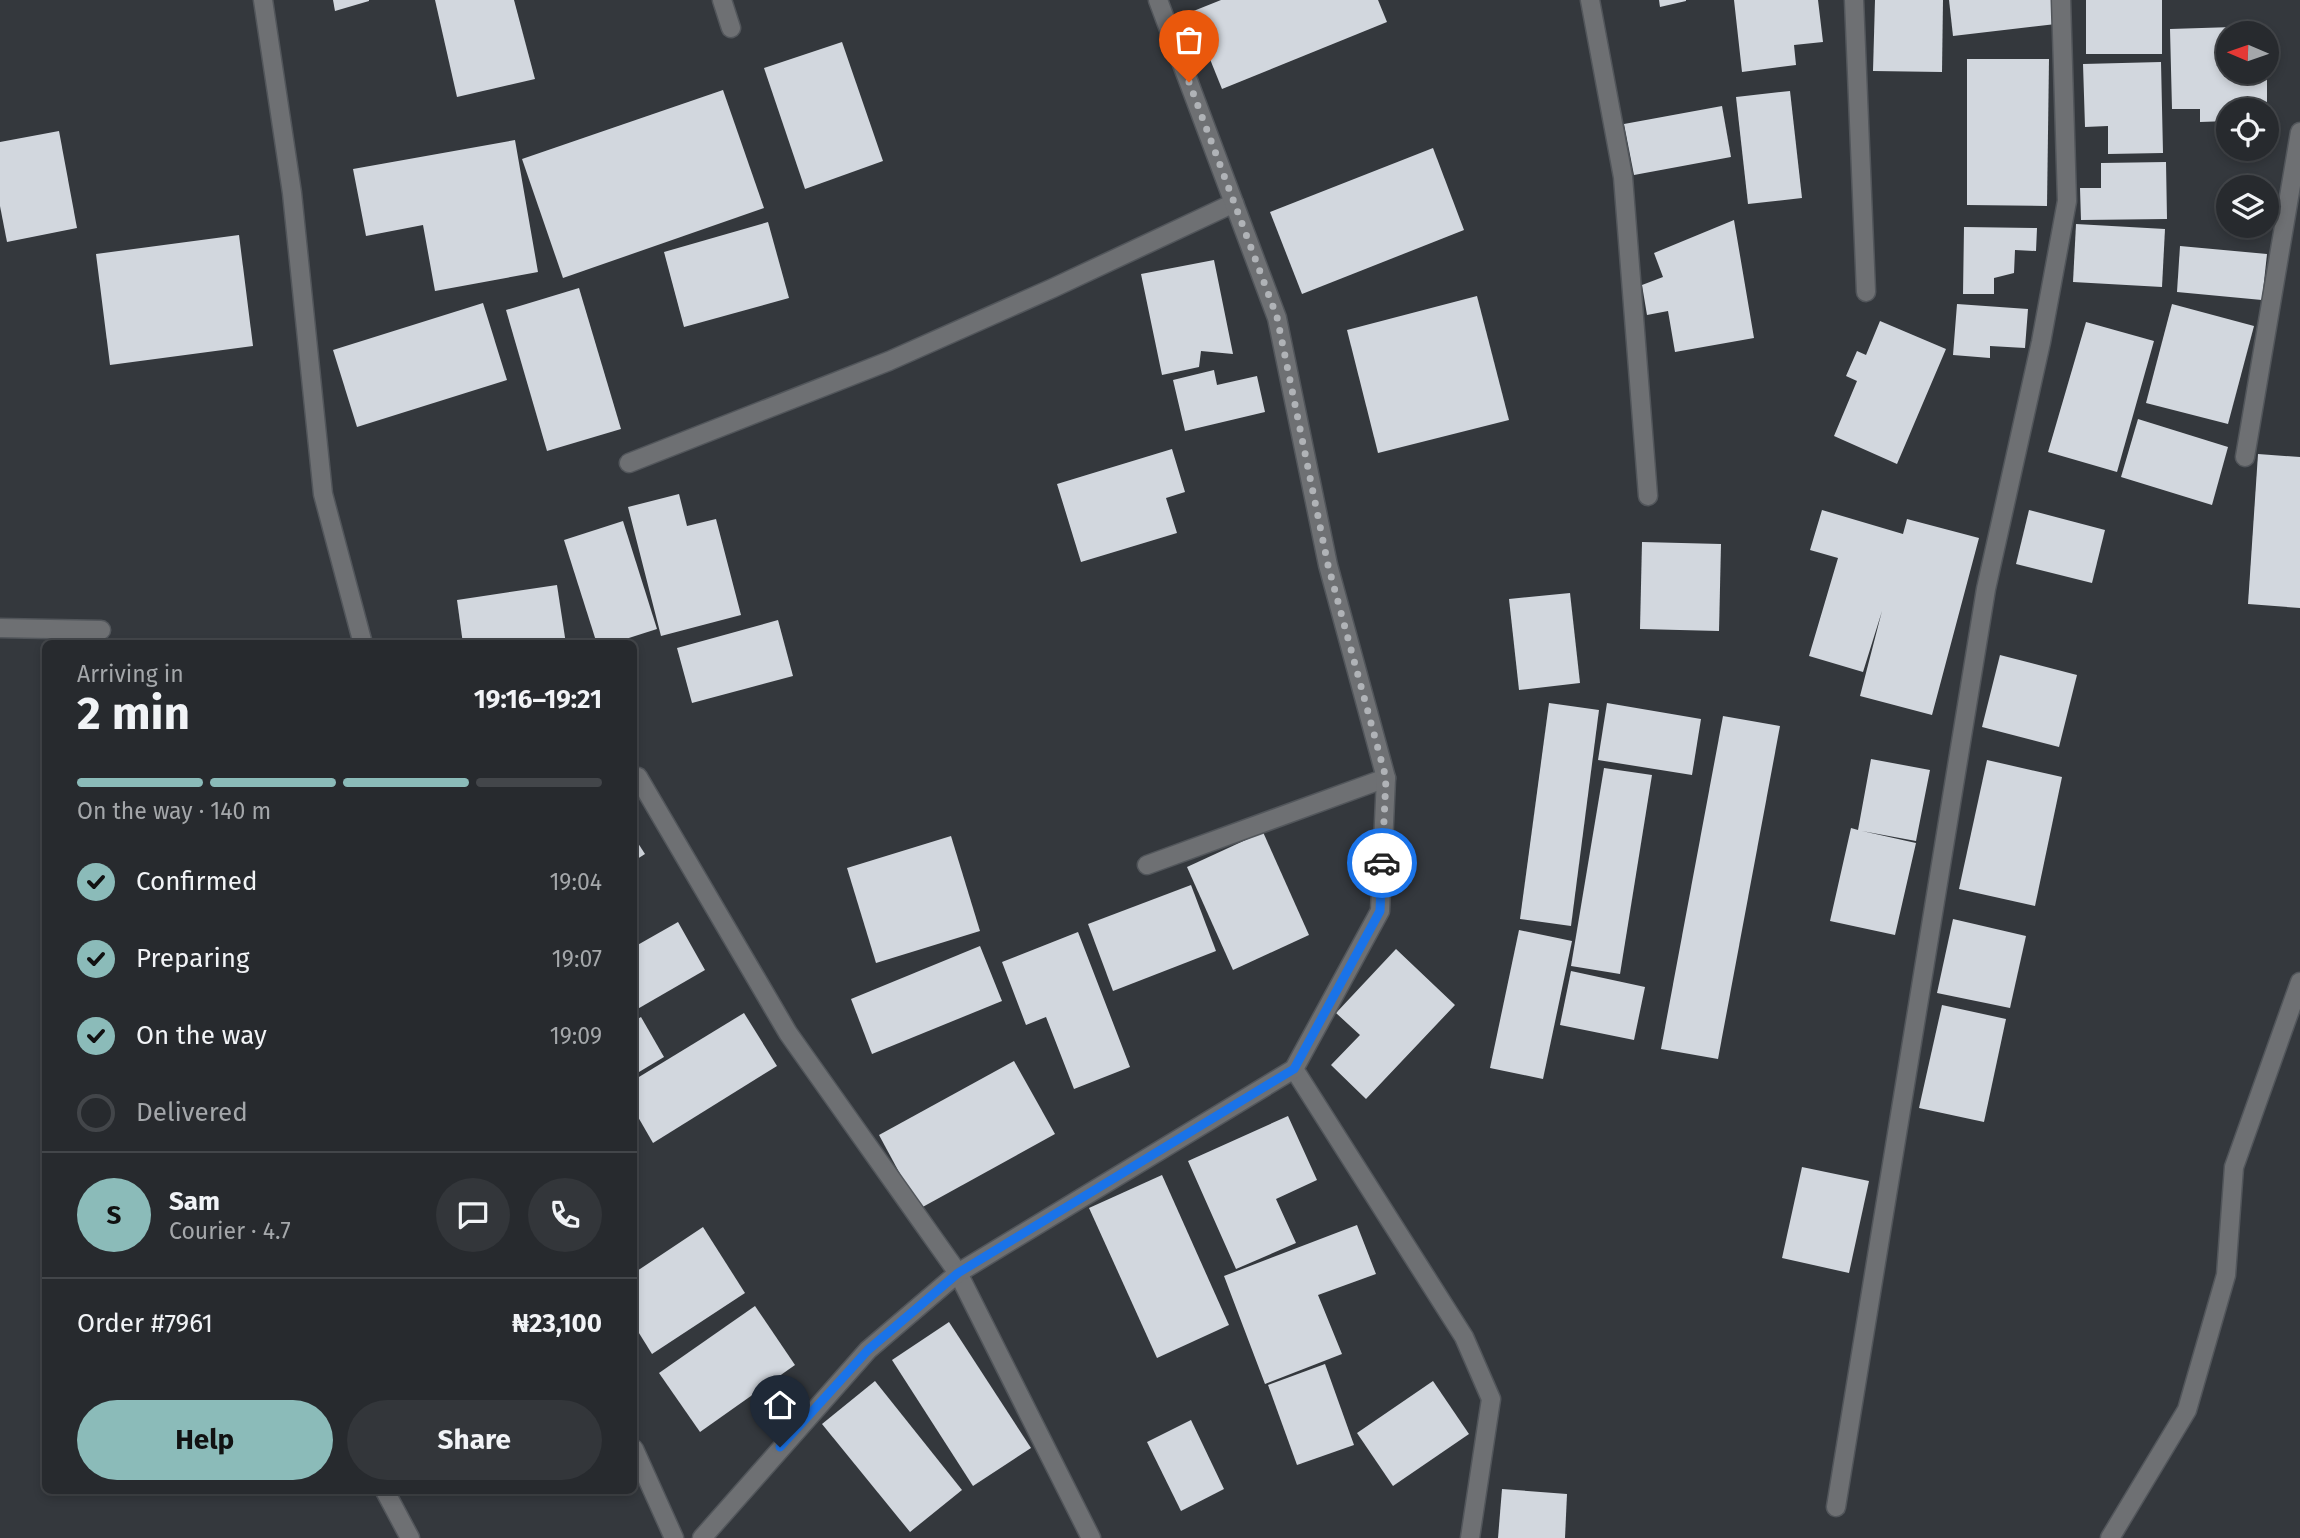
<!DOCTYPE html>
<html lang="en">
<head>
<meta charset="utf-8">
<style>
	:root { --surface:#272a2e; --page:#33363a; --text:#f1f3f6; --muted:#a4a7aa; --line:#43464a; --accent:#8bbbb9 }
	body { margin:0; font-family:"Fira Sans",sans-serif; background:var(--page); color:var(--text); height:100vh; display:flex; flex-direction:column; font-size:26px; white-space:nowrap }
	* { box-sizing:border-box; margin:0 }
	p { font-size:23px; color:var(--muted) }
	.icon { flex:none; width:38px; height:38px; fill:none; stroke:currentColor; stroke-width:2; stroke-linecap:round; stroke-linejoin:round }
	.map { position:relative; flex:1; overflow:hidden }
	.drawer { position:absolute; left:42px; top:640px; width:595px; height:854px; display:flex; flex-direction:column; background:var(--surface); border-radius:10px; box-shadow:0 4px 10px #0003,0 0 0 2px var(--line) }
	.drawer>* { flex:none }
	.needle { width:46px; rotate:272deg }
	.controls { position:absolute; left:2216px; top:21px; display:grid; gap:14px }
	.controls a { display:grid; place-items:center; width:63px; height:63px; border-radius:50%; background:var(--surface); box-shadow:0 4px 10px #0003,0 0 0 2px var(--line); font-size:35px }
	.pin { position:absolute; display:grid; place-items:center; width:60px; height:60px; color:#fff; margin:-72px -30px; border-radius:50% 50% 50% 0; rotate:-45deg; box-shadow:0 0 7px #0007 }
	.pin .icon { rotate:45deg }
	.courier { position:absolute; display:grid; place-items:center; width:70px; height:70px; margin:-35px; border:5px solid #1a73e8; border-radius:50%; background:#fff; color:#222; box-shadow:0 2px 9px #0007 }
	.summary em { font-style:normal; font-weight:700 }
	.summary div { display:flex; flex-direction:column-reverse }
	.summary { display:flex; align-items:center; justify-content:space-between; height:119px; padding:0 35px }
	h1 { font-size:46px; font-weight:700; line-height:52px }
	.bar { display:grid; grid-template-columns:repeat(4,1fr); gap:10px 7px; align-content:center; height:84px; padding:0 35px }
	.bar i { height:9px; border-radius:5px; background:var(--line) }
	.bar .selected { background:var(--accent) }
	.bar p { grid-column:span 4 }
	.line { display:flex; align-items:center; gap:18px; padding:0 35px; border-top:2px solid var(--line) }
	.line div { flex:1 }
	.round { display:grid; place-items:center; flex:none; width:74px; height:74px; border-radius:37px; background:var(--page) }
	ol { padding:0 35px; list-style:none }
	li { display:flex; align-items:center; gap:21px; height:77px }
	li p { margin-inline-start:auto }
	li .icon { padding:7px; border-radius:50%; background:var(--accent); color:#111; stroke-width:4 }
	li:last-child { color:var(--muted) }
	li i { width:38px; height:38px; border:4px solid var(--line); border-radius:50% }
	.cta { display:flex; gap:14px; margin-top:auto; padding:14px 35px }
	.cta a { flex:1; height:80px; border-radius:42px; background:var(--accent); color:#111; font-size:28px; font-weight:700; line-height:80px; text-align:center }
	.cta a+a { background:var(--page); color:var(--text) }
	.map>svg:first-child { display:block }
</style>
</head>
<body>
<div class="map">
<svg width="2300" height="1538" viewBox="0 0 2300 1538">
	<rect width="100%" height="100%" fill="#34383d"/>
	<!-- building -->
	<g fill="#d2d7de">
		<polygon points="333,0 369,0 369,1 335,11"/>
		<polygon points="435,0 514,0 535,79 457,97"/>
		<polygon points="1221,0 1378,0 1387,22 1222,89 1191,12"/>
		<polygon points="1659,0 1686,0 1686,1 1660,7"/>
		<polygon points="1734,0 1818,0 1823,42 1794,45 1796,65 1742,72"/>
		<polygon points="1875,0 1943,0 1942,72 1873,71"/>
		<polygon points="1949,0 2053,0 2056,24 1953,36"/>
		<rect x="2086" y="0" width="76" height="54"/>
		<polygon points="2265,26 2265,33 2228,33 2228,72 2267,72 2267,102 2244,102 2244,110 2228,110 2228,121 2200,122 2200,109 2172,109 2170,29"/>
		<polygon points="842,42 883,161 805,189 764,68"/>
		<polygon points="1967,59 2049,59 2047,206 1967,205"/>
		<polygon points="2161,62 2163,153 2108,154 2108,126 2085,127 2083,64"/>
		<polygon points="723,90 764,208 563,278 522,159"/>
		<polygon points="1790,91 1802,198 1748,204 1736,97"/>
		<polygon points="1722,106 1731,157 1634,175 1624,124"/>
		<polygon points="59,131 77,228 7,242 0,206 0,142"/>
		<polygon points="515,140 538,272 435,291 423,225 366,236 353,169"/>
		<polygon points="1433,148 1464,230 1302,294 1270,212"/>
		<polygon points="2166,162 2167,219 2081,220 2080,188 2101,188 2101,163"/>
		<polygon points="1734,220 1754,338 1675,352 1668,311 1647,315 1642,285 1663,277 1654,253"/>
		<polygon points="768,222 789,298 684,327 664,252"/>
		<polygon points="2076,224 2165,229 2162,287 2073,282"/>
		<polygon points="1964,227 2037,228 2036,251 2015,250 2014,273 1994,278 1994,294 1963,294"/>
		<polygon points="239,235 253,346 110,365 96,254"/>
		<polygon points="2180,246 2267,254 2262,300 2177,292"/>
		<polygon points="1214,260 1233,354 1201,351 1199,367 1162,375 1141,274"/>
		<polygon points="579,288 621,429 547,451 506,310"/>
		<polygon points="1477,296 1509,420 1378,453 1347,330"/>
		<polygon points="483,303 507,380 357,427 333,350"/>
		<polygon points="1957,304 2028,309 2025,348 1990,346 1990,358 1953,355"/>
		<polygon points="2172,304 2254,326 2228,424 2146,403"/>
		<polygon points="1880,321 1946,349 1897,464 1834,436 1857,381 1846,376 1857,351 1866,355"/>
		<polygon points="2086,322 2154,341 2117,472 2048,452"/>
		<polygon points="1214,370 1217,385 1257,376 1265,412 1185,431 1173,380"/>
		<polygon points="2138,419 2228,447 2212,505 2121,477"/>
		<polygon points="1172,449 1185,492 1166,498 1177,533 1081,562 1057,484"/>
		<polygon points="2258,454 2300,457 2300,608 2248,604"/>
		<polygon points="679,494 687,526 716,519 741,615 661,636 628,507"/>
		<polygon points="1822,510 1903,534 1907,519 1979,538 1932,715 1860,696 1882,611 1863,672 1809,656 1838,558 1810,550"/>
		<polygon points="2029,510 2105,530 2092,583 2016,564"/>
		<polygon points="623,521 657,629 610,644 597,644 564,540"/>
		<polygon points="1642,542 1721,544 1719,631 1640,629"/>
		<polygon points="557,585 566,644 463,644 457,600"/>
		<polygon points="1570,593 1580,683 1519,690 1509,599"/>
		<polygon points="778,620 793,676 692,703 677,648"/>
		<polygon points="2000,655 2077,675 2059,747 1982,727"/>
		<polygon points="1549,703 1599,710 1571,926 1520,919"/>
		<polygon points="1607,703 1701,719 1692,775 1598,760"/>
		<polygon points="1723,716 1780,726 1718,1059 1661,1049"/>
		<polygon points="1871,759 1930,770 1916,841 1862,831 1916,843 1895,935 1830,921 1851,828 1858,830"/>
		<polygon points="1987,760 2062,777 2035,906 1959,889"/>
		<polygon points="1604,768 1652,775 1620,974 1571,966"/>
		<polygon points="1263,832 1309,935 1233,970 1187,867"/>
		<polygon points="951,836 980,931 876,963 847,868"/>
		<polygon points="634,837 645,854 634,861"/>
		<polygon points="1191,885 1216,951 1113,991 1088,924"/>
		<polygon points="1953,919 2026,936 2010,1008 1937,993"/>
		<polygon points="678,922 705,970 634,1011 634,947"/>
		<polygon points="1519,930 1572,941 1543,1079 1490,1068"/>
		<polygon points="1078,932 1130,1067 1074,1089 1046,1017 1026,1025 1002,962"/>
		<polygon points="980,946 1002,1001 872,1054 851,999"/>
		<polygon points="1396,949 1455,1005 1366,1099 1331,1065 1360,1035 1336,1013"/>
		<polygon points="1571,971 1645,987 1634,1040 1560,1025"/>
		<polygon points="1942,1005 2006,1019 1984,1122 1919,1108"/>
		<polygon points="744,1013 777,1066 653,1143 634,1110 634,1080"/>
		<polygon points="641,1017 664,1057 634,1075 634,1021"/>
		<polygon points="1014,1061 1055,1134 919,1209 879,1135"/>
		<polygon points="1288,1116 1317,1180 1276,1199 1296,1243 1236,1269 1188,1161"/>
		<polygon points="1802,1167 1869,1181 1849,1273 1782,1258"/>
		<polygon points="1162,1175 1229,1325 1157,1358 1089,1208"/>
		<polygon points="1357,1225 1376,1274 1318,1295 1342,1354 1265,1384 1224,1276"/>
		<polygon points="703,1227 745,1293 652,1354 634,1325 634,1273"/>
		<polygon points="755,1306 795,1365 700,1432 659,1373"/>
		<polygon points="949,1322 1031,1448 973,1486 892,1360"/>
		<polygon points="1325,1364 1354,1445 1297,1465 1268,1385"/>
		<polygon points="875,1381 962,1490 910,1532 822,1424"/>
		<polygon points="1433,1381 1469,1434 1393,1486 1357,1433"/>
		<polygon points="1191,1420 1224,1489 1181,1511 1147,1442"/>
		<polygon points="1502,1489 1567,1494 1565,1538 1498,1538"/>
	</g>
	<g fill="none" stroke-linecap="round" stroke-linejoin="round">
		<!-- street casing -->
		<g stroke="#52565b" stroke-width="21">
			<g id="street">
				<polyline points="263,0 292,193 323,494 363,644"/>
				<polyline points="722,0 731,28"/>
				<polyline points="1590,0 1623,177 1648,496"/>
				<polyline points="1854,0 1866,292"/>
				<polyline points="2245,457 2300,132"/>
				<polyline points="629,463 889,361 1053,288 1234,203"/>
				<polyline points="0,628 101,630"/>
				<polyline points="638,777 788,1033 958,1273 1091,1538"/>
				<polyline points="1147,865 1386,778"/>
				<polyline points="1294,1069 1464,1337 1491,1399 1470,1538"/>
				<polyline points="634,1449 674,1538"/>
				<polyline points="385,1491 410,1538"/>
				<polyline points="1836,1507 1986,589 2041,342 2067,201 2061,0"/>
				<polyline points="702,1538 868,1350 958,1273 1294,1069 1380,911 1386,778 1328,565 1277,318 1158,0"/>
				<polyline points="2110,1538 2187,1410 2226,1275 2234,1167 2300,982"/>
			</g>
		</g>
		<!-- street -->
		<use href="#street" stroke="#6e7073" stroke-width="18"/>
	</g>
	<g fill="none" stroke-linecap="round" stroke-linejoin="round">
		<!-- done -->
		<polyline stroke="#b0b3b7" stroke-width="7" stroke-dasharray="0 12.6" points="1189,82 1277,317 1328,565 1386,778 1382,863"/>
		<!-- route -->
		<polyline stroke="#1a73e8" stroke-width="9" points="780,1447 868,1350 958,1273 1294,1069 1380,911 1382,863"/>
	</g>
</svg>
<div class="controls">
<a><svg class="needle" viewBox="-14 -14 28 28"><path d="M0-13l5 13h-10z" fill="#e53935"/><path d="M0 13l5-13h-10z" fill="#a4a7aa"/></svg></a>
<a><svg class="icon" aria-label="locate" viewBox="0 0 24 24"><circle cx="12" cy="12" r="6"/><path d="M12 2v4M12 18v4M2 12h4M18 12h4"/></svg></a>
<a><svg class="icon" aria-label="layers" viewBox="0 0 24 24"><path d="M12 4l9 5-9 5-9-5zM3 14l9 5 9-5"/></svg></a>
</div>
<div class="pin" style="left:1189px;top:82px;background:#ea580c"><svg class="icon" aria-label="bag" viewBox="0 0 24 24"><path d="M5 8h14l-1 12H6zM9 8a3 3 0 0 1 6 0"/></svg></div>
<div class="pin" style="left:780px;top:1447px;background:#1f2937"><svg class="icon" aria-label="home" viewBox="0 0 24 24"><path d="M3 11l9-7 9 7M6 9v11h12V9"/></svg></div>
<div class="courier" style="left:1382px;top:863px"><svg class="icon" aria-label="car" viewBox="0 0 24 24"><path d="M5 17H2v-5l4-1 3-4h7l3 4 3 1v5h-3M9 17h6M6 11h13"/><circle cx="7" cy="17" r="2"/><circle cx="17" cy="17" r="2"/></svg></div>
<section class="drawer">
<div class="summary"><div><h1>2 min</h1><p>Arriving in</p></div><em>19:16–19:21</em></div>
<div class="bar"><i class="selected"></i><i class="selected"></i><i class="selected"></i><i></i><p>On the way · 140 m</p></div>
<ol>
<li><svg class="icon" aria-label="check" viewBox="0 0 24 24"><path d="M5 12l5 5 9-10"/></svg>Confirmed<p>19:04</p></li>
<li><svg class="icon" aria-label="check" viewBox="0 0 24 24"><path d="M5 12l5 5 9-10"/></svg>Preparing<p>19:07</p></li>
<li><svg class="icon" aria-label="check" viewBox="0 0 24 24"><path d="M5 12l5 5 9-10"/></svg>On the way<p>19:09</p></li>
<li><i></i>Delivered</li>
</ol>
<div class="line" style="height:126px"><b class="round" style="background:var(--accent);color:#111">S</b><div><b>Sam</b><p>Courier · 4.7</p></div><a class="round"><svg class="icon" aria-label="chat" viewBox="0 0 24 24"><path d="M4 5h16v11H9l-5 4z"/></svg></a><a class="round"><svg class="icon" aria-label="phone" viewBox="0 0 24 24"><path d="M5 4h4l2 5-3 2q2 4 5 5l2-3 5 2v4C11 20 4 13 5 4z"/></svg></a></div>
<div class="line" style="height:91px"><div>Order #7961</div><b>₦23,100</b></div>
<div class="cta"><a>Help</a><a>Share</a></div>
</section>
</div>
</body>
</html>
